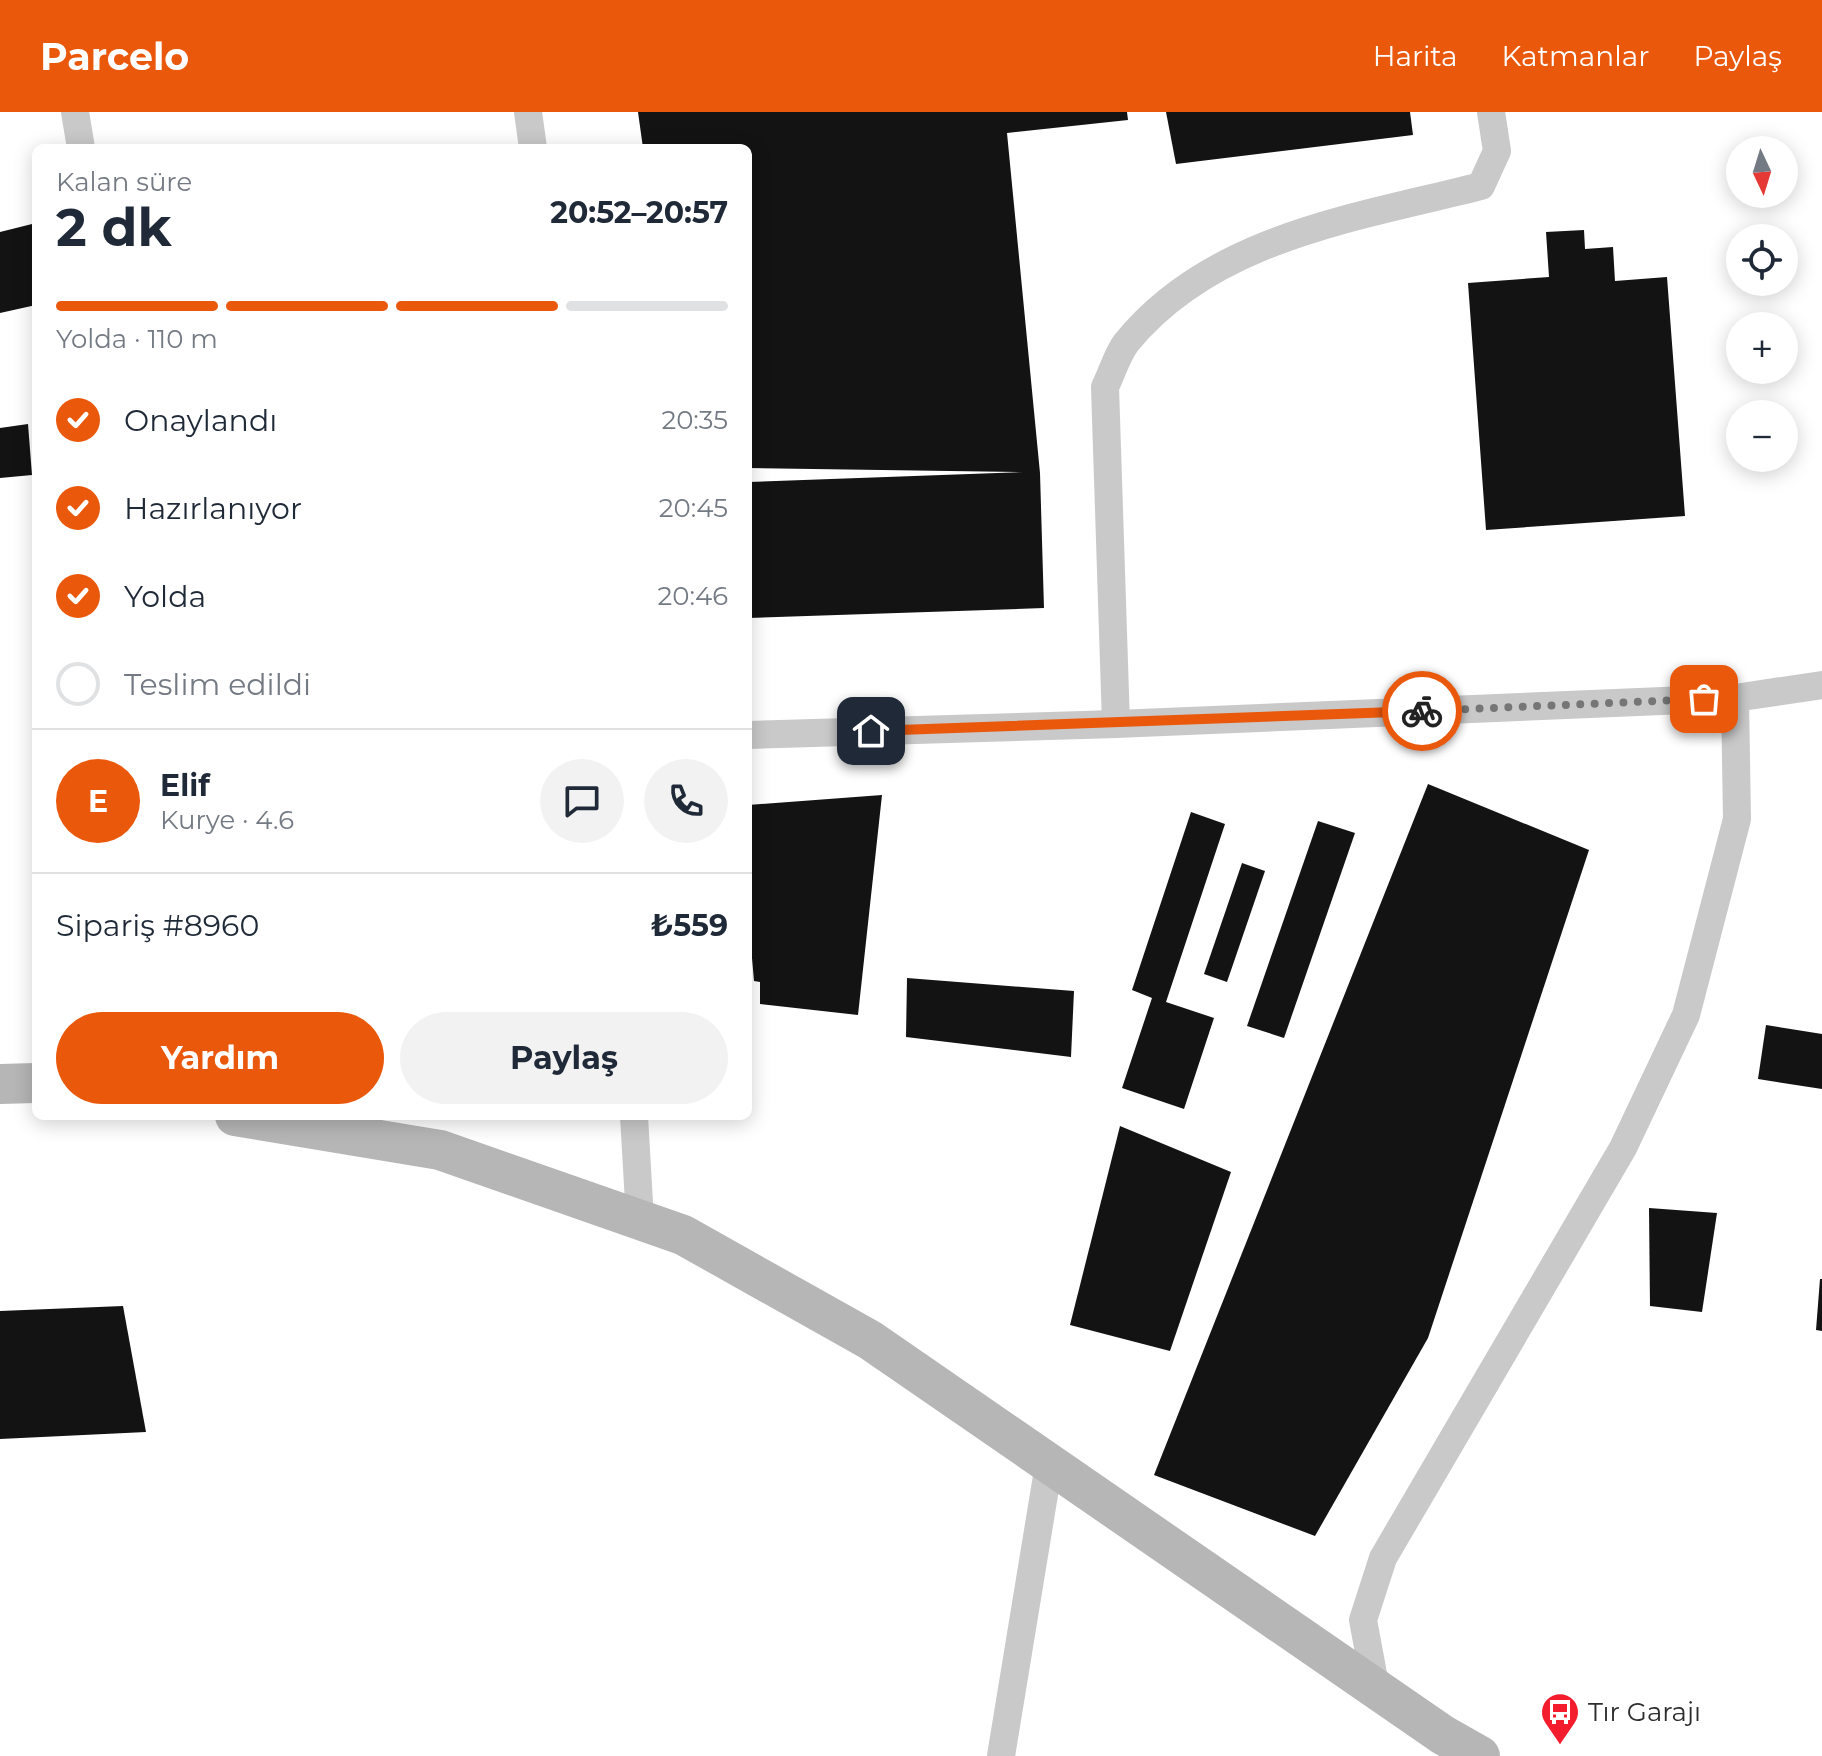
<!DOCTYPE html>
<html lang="tr">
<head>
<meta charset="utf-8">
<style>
	:root { --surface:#fff; --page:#f2f2f3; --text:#1f2937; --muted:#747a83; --line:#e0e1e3; --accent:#ea580c }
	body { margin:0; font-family:Montserrat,sans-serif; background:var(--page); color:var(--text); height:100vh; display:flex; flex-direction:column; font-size:30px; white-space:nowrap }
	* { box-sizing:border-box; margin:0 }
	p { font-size:26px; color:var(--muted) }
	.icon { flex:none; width:44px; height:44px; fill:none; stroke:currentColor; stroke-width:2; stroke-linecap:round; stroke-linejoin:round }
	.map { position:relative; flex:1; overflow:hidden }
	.panel { position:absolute; left:32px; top:32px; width:720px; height:976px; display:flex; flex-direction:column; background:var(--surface); border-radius:12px; box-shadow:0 4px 20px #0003 }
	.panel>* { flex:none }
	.needle { width:52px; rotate:176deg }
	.tools { position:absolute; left:1726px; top:24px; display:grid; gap:16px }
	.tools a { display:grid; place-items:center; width:72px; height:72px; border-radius:50%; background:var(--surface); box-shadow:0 4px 20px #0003; font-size:40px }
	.pin { position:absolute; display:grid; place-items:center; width:68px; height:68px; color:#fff; margin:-34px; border-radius:16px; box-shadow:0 4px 12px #0006 }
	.courier { position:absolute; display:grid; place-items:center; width:80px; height:80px; margin:-40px; border:6px solid #ea580c; border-radius:50%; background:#fff; color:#222; box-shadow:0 2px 10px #0007 }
	.head em { font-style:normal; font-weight:700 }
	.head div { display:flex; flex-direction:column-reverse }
	.head { display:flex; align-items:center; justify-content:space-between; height:136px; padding:0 24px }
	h1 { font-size:52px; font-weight:700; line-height:60px }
	.bar { display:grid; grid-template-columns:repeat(4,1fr); gap:12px 8px; align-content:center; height:96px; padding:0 24px }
	.bar i { height:10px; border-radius:6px; background:var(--line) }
	.bar .on { background:var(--accent) }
	.bar p { grid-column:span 4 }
	.line { display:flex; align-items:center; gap:20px; padding:0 24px; border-top:2px solid var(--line) }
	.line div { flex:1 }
	.round { display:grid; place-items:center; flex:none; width:84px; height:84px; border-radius:42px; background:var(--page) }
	ol { padding:0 24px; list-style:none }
	li { display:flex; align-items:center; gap:24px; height:88px }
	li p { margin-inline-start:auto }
	li .icon { padding:8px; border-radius:50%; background:var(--accent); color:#fff; stroke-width:4 }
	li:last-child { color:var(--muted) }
	li i { width:44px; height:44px; border:4px solid var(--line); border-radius:50% }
	.primary-button { display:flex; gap:16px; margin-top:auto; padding:16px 24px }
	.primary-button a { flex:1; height:92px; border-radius:48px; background:var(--accent); color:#fff; font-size:32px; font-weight:700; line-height:92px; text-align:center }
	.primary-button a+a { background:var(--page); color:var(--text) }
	header { display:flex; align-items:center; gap:48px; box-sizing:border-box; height:112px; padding:0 40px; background:var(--accent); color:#fff }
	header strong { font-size:38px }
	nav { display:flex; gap:44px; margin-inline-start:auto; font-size:28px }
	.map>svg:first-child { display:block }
</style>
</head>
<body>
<header>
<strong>Parcelo</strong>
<nav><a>Harita</a><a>Katmanlar</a><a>Paylaş</a></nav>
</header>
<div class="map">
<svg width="1822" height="1644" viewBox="0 0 1822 1644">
	<rect width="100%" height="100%" fill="#fff"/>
	<!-- building -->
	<g fill="#131313">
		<polygon points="638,0 1127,0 1128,8 1007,21 1040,361 1044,496 748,506 748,370 1023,360 748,356 748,36 643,36"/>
		<polygon points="1166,0 1410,0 1413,23 1176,52"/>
		<polygon points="36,111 36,193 0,201 0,120"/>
		<polygon points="1584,118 1585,137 1613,135 1615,169 1667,165 1685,404 1486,418 1468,171 1549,165 1546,120"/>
		<polygon points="28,312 32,363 0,366 0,316"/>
		<polygon points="1428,672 1589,738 1428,1226 1315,1424 1154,1363"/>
		<polygon points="882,683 858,903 760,892 760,870 754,869 748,800 748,693"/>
		<polygon points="1191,700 1225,712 1166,890 1214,906 1184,997 1122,976 1152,886 1132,878"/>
		<polygon points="1318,709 1355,721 1284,926 1247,914"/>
		<polygon points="1242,751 1265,759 1227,870 1204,862"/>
		<polygon points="907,866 1074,879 1071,945 906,925"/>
		<polygon points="1766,913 1822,922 1822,977 1758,967"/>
		<polygon points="1120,1014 1231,1060 1170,1239 1070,1213"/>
		<polygon points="1649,1096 1717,1101 1702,1200 1650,1194"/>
		<polygon points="1820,1167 1822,1167 1822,1219 1816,1218"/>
		<polygon points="123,1194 146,1320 0,1327 0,1199"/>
	</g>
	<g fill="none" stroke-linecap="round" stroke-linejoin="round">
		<!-- minor -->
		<g stroke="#c9c9c9" stroke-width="28">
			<polyline points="75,0 81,36"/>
			<polyline points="528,0 533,36"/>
			<polyline points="1735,586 1822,573"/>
			<path d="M1116,612L1105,275C1112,261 1117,243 1126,231C1212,125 1356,106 1481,74L1497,39L1491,0"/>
			<polyline points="748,623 1116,612 1735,586 1737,707 1686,903 1623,1036 1383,1446 1363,1508 1376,1578"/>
			<polyline points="634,1004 640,1108"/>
			<polyline points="1001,1644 1049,1352"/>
		</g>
		<!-- secondary -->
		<g stroke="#b6b6b6" stroke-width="40">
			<polyline points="0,972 36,971"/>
			<polyline points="235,1004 440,1038 683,1123 870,1228 1443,1623 1480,1644"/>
		</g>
	</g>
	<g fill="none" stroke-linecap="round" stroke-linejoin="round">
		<!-- done -->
		<polyline stroke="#767676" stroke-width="8" stroke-dasharray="0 14.4" points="1422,599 1704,587"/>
		<!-- route -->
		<polyline stroke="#ea580c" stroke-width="10" points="871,619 1422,599"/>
	</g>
	<!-- icons -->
	<defs>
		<g id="bus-pin" transform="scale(2)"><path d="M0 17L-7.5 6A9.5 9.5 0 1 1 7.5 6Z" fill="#f31d2e" stroke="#fff"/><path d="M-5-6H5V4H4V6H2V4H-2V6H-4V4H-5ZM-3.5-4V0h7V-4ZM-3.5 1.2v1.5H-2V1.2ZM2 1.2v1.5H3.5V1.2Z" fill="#fff"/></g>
	</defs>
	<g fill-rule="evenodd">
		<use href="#bus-pin" x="1560" y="1600"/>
	</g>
	<g text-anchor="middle" stroke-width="8" stroke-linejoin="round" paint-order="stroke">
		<!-- poi labels -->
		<g font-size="26" fill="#2c2c2c" stroke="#fff" text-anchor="start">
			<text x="1588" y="1609">Tır Garajı</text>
		</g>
	</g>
</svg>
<div class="tools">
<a><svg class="needle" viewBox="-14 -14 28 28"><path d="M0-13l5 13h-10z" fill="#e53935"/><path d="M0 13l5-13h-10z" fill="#747a83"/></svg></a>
<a><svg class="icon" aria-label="locate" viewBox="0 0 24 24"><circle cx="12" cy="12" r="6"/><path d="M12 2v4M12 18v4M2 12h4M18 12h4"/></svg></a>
<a>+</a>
<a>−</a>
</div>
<div class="pin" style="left:1704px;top:587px;background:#ea580c"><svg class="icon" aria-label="bag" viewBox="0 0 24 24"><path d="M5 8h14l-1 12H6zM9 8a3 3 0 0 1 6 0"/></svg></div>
<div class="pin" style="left:871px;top:619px;background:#1f2937"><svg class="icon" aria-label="home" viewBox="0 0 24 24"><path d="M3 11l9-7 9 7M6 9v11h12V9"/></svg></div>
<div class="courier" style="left:1422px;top:599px"><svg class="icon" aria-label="bike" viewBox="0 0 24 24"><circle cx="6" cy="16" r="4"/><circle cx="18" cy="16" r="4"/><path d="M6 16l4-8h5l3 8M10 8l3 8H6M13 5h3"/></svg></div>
<section class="panel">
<div class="head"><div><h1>2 dk</h1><p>Kalan süre</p></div><em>20:52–20:57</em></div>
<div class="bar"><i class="on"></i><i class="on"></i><i class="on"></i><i></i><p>Yolda · 110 m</p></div>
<ol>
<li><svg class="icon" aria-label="check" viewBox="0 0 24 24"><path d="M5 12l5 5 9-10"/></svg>Onaylandı<p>20:35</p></li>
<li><svg class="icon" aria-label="check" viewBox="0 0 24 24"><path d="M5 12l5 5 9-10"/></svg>Hazırlanıyor<p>20:45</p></li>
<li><svg class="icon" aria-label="check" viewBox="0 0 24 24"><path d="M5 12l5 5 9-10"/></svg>Yolda<p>20:46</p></li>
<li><i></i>Teslim edildi</li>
</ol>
<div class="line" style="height:144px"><b class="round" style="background:var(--accent);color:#fff">E</b><div><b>Elif</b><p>Kurye · 4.6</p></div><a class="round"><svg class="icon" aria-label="chat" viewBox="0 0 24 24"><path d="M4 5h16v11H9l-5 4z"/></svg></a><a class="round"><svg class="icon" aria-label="phone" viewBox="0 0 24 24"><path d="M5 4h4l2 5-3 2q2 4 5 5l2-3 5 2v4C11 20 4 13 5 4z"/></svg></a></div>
<div class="line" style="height:104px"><div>Sipariş #8960</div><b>₺559</b></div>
<div class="primary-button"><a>Yardım</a><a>Paylaş</a></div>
</section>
</div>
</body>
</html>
